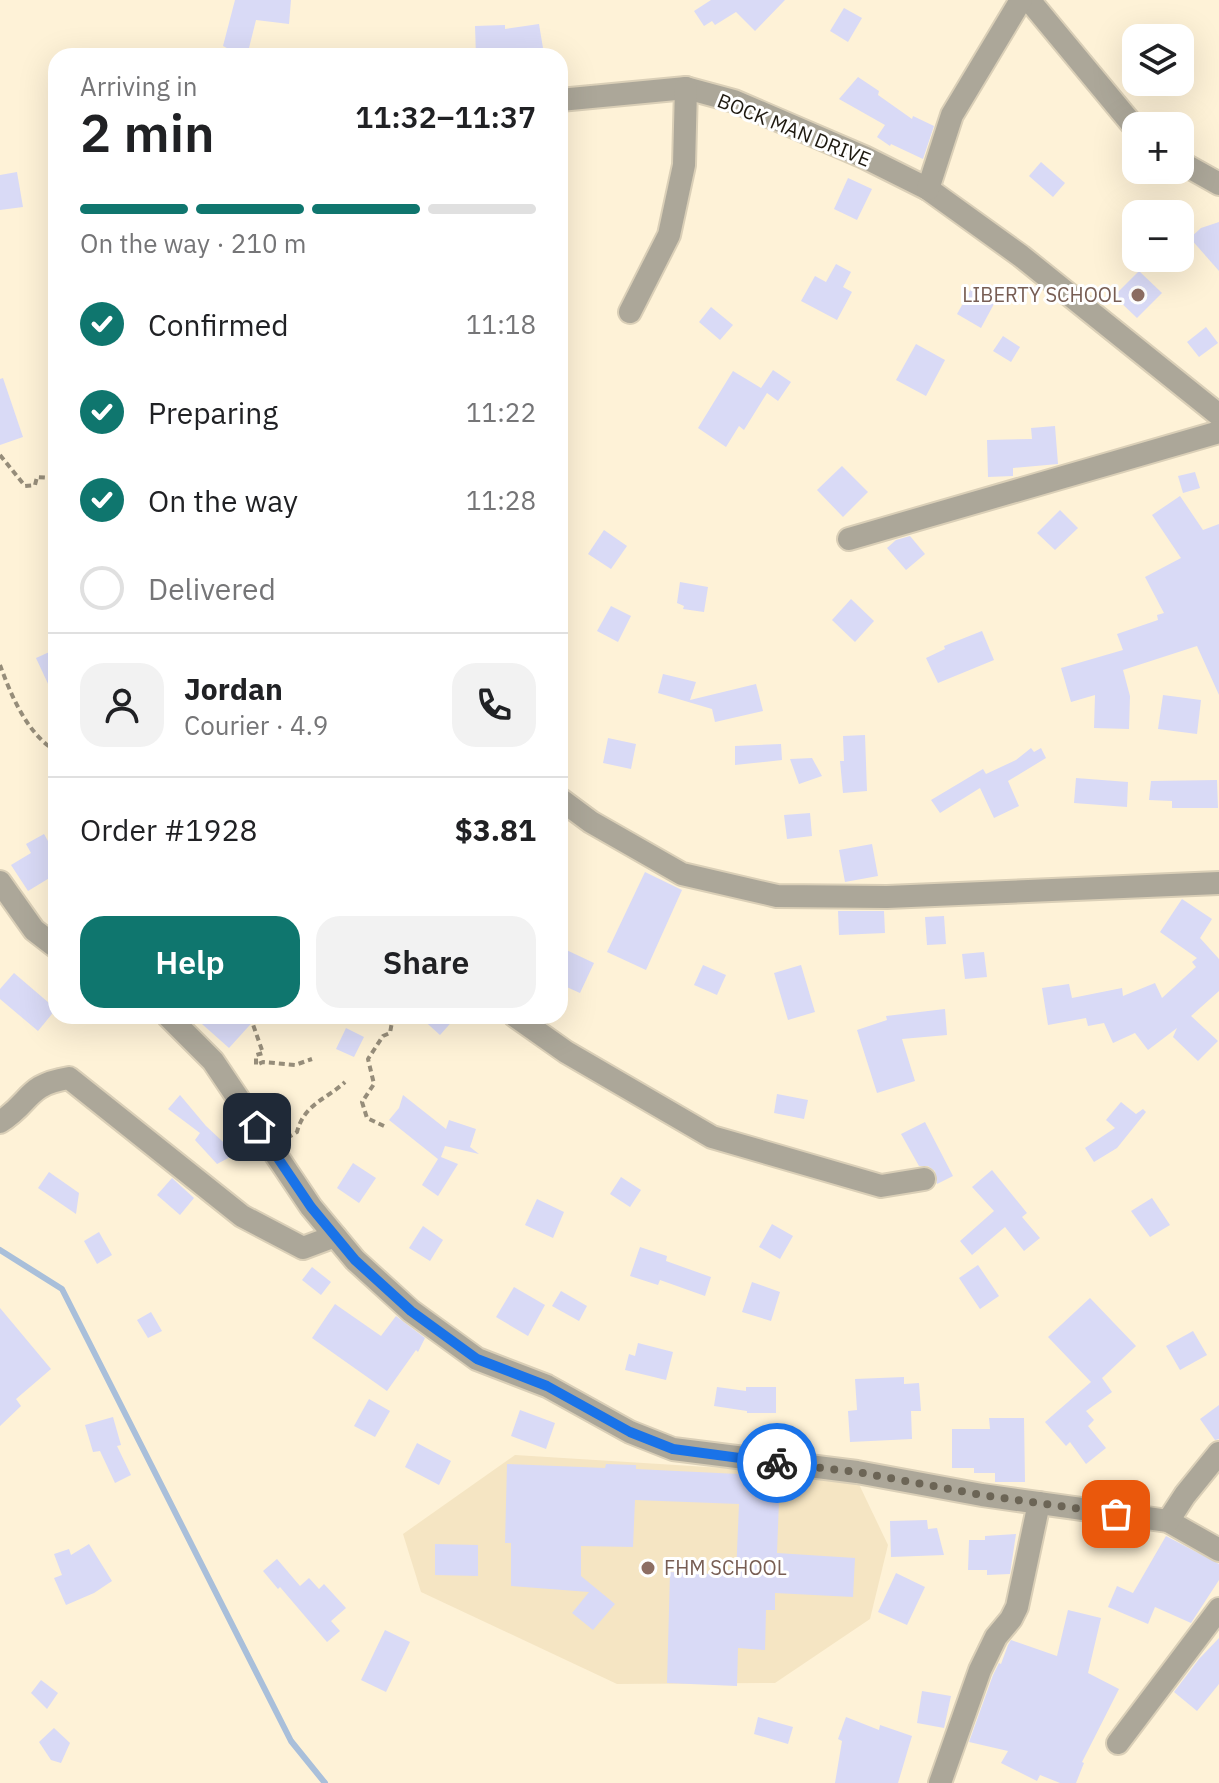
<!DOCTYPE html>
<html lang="en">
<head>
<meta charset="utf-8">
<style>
	:root { --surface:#fff; --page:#f2f2f2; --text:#202124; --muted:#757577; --line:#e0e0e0; --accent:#0f766e }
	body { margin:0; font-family:"IBM Plex Sans",sans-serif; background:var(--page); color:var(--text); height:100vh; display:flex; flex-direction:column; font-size:30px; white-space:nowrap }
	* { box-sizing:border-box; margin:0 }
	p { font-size:26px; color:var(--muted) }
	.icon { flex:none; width:44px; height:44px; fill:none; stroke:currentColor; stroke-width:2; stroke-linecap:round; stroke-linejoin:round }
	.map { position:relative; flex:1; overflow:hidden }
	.panel { position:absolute; left:48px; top:48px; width:520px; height:976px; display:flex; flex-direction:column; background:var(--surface); border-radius:24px; box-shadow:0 8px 32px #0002 }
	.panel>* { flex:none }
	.buttons { position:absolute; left:1122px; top:24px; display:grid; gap:16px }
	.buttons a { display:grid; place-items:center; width:72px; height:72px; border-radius:16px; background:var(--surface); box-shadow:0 8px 32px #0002; font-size:40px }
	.pin { position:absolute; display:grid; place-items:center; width:68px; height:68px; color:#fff; margin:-34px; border-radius:16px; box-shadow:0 4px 12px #0006 }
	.courier { position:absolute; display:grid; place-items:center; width:80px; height:80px; margin:-40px; border:6px solid #1a73e8; border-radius:50%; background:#fff; color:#222; box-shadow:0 2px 10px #0007 }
	.head em { font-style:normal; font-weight:600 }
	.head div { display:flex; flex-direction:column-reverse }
	.head { display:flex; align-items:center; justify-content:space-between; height:136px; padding:0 32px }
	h1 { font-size:52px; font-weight:600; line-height:60px }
	.bar { display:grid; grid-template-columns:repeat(4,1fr); gap:12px 8px; align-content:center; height:96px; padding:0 32px }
	.bar i { height:10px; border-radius:6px; background:var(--line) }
	.bar .active { background:var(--accent) }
	.bar p { grid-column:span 4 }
	.line { display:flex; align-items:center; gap:20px; padding:0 32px; border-top:2px solid var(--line) }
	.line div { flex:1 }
	.round { display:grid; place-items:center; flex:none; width:84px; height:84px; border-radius:24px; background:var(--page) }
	ol { padding:0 32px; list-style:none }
	li { display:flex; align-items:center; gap:24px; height:88px }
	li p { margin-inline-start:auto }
	li .icon { padding:8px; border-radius:50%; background:var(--accent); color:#fff; stroke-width:4 }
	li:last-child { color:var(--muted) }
	li i { width:44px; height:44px; border:4px solid var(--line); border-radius:50% }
	.button { display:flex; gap:16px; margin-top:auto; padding:16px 32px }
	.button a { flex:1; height:92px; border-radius:24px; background:var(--accent); color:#fff; font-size:32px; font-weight:600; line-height:92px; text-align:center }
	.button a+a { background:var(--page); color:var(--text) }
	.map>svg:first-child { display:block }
</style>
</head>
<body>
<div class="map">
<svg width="1219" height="1783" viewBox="0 0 1219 1783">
	<rect width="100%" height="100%" fill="#fef2d7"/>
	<!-- built -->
	<polygon fill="#f5e5c3" points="515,1455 855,1476 888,1545 870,1619 775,1683 617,1684 421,1592 403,1534"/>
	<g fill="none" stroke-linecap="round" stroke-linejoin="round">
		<!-- stream -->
		<polyline stroke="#a9bfda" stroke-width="6" points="0,1250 62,1289 291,1741 325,1783"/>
	</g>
	<!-- building -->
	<g fill="#d9daf6">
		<polygon points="235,0 291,0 289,24 256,20 247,56 242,56 223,46"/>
		<polygon points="711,0 785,0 755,31 736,12 715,25 712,21 704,26 694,11"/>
		<polygon points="844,8 862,18 848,42 830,31"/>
		<polygon points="539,24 543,48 506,56 476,56 475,26 505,25 505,29"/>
		<polygon points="858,77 879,91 878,95 912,119 913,116 934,126 923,159 891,144 890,146 877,137 885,125 839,99"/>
		<polygon points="1041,162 1065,183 1053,197 1029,176"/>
		<polygon points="17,172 23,207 0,210 0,175"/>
		<polygon points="848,178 872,189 857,220 834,209"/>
		<polygon points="1219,222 1219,271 1190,238 1201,228"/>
		<polygon points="836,264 851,272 843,287 852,292 837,320 801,301 815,276 826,282"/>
		<polygon points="1139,271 1162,293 1137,318 1114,296"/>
		<polygon points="971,289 995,302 981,328 957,314"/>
		<polygon points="711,307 733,325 720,340 699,322"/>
		<polygon points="1206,327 1218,343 1199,357 1187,342"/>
		<polygon points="1003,336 1020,347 1011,362 993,351"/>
		<polygon points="916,344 945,360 926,396 896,380"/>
		<polygon points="773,370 791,382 778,401 767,393 744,430 739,426 726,447 698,428 733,371 761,388"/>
		<polygon points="3,378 23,437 0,445 0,379"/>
		<polygon points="1055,426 1058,464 1013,468 1013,476 988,477 987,440 1032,439 1031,428"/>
		<polygon points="842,466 868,492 843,517 817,490"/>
		<polygon points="1195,472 1200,488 1183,493 1178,476"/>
		<polygon points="1180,496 1203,530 1219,524 1219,695 1197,646 1123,670 1130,696 1129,729 1094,728 1095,695 1071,702 1061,668 1123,650 1117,634 1158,620 1157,615 1164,613 1145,577 1181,558 1152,515"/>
		<polygon points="1060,510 1078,528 1055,550 1037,533"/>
		<polygon points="604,530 627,546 611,569 588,554"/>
		<polygon points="910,536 925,554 906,570 887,548 896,540"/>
		<polygon points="680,582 708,587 704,612 683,609 684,606 677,603"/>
		<polygon points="851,599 874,621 855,642 832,620"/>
		<polygon points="611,606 631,616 618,642 597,631"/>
		<polygon points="982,631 994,660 938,683 926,658 945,649 944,646"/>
		<polygon points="56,649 56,701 36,658"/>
		<polygon points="663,674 696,682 690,700 756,684 763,711 715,722 712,709 658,693"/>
		<polygon points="1163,695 1201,700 1197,734 1158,729"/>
		<polygon points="865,735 867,791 843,793 840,761 844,761 843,736"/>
		<polygon points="608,738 636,744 631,769 603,763"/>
		<polygon points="781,744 782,760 735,765 735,746"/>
		<polygon points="1031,748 1034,752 1041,748 1046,758 1008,781 1019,806 994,818 980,788 940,813 931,800 983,769 986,774 1016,760"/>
		<polygon points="812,758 822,776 799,784 790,759"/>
		<polygon points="1076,778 1128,782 1127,807 1074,803"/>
		<polygon points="1217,780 1218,808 1172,808 1172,801 1149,800 1151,781"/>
		<polygon points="810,813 812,836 787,839 784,815"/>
		<polygon points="44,834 56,855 56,874 28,891 11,865 31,853 26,844"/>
		<polygon points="872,844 878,876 845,882 839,850"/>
		<polygon points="645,872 682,890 646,970 607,952"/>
		<polygon points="1182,899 1212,919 1200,938 1219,959 1219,991 1191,1016 1218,1041 1198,1061 1173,1037 1177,1028 1148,1050 1135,1033 1113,1043 1104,1023 1088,1026 1086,1018 1048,1025 1042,988 1069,984 1072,998 1122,988 1123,996 1155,983 1162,998 1196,967 1192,962 1197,958 1160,932"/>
		<polygon points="838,911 884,911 885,933 839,935"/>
		<polygon points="944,916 946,944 927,945 925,917"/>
		<polygon points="560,947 594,963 580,993 560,984"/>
		<polygon points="984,952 987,977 965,979 962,954"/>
		<polygon points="703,965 726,975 717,995 694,985"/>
		<polygon points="801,965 815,1012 788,1020 774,973"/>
		<polygon points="14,973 56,1009 38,1031 0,999 0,989"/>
		<polygon points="945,1009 947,1035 902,1039 915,1081 877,1093 857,1030 887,1020 886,1016"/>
		<polygon points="193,1016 258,1016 229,1048"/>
		<polygon points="419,1016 457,1016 440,1035"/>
		<polygon points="346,1028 364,1037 354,1057 336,1049"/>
		<polygon points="777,1094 808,1100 804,1119 774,1113"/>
		<polygon points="180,1095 206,1126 236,1154 217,1164 195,1140 200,1133 168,1109"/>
		<polygon points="403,1095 446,1129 449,1120 476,1129 470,1147 479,1154 445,1146 441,1157 458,1164 438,1196 422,1185 438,1159 389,1120 399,1108"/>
		<polygon points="1121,1102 1136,1114 1143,1109 1146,1112 1117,1148 1094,1162 1085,1148 1115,1128 1106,1120"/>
		<polygon points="925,1122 953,1176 937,1184 935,1171 928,1166 919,1166 901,1134"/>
		<polygon points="353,1163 376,1178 359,1203 337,1188"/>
		<polygon points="992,1170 1027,1213 1022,1217 1040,1238 1024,1251 1005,1227 972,1255 960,1241 994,1211 972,1187"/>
		<polygon points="49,1172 79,1193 76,1214 38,1188"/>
		<polygon points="621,1177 641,1190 630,1207 610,1194"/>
		<polygon points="172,1178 194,1198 180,1215 157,1195"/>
		<polygon points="1152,1198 1170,1225 1150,1237 1131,1211"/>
		<polygon points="537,1199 564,1212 553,1238 525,1225"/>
		<polygon points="772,1224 793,1236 780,1259 759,1247"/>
		<polygon points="423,1226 443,1240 430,1261 409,1248"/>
		<polygon points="99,1232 112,1255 97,1264 84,1241"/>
		<polygon points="640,1247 667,1256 666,1261 711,1277 705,1296 660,1280 658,1285 630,1276"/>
		<polygon points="978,1265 999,1296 980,1309 959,1278"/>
		<polygon points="312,1267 331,1282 321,1295 302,1280"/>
		<polygon points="752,1282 780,1292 771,1321 742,1312"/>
		<polygon points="514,1287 545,1305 528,1336 496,1317"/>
		<polygon points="561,1291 587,1306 579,1321 552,1306"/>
		<polygon points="1090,1298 1136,1346 1102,1378 1112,1392 1086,1411 1094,1420 1088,1426 1106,1448 1086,1464 1070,1442 1066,1446 1045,1422 1091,1382 1048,1337"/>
		<polygon points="335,1304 381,1336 396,1316 425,1338 418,1352 416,1350 387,1391 312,1338"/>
		<polygon points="0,1308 51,1369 16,1399 21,1406 0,1426"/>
		<polygon points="151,1312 162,1331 148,1338 137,1320"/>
		<polygon points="1193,1331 1207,1355 1180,1370 1166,1346"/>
		<polygon points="638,1343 673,1352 666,1380 625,1370 629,1354 635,1356"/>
		<polygon points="904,1377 904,1384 919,1383 921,1411 911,1411 912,1439 850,1442 848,1411 857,1410 855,1379"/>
		<polygon points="717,1387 746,1391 746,1387 776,1387 776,1413 747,1413 747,1411 714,1406"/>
		<polygon points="369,1399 390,1411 375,1437 354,1426"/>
		<polygon points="1219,1405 1219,1439 1215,1440 1200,1419"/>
		<polygon points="520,1410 555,1423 546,1449 511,1436"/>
		<polygon points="113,1417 121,1445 117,1446 131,1475 115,1483 100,1451 93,1452 85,1425"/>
		<polygon points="989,1418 1024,1418 1025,1482 995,1482 995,1473 974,1473 974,1468 952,1468 952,1429 990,1429"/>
		<polygon points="417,1443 451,1461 439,1485 405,1467"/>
		<polygon points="507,1464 605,1468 606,1464 636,1465 636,1469 780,1476 777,1553 855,1558 853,1597 775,1593 775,1610 766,1610 765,1650 738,1648 737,1686 667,1683 670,1572 736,1575 739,1504 635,1500 633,1547 581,1546 581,1576 615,1604 593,1630 572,1613 589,1592 511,1586 511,1543 505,1543"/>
		<polygon points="927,1520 928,1529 937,1528 944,1555 891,1557 890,1521"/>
		<polygon points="1016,1534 1010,1574 987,1575 987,1570 968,1570 969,1540 985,1540 985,1536"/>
		<polygon points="1166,1536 1219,1564 1219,1580 1191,1623 1155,1607 1148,1624 1108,1607 1117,1586 1133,1593"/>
		<polygon points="89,1544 112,1581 94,1593 66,1605 54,1578 62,1575 54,1554 69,1549 71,1555"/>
		<polygon points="435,1544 478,1545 478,1576 435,1575"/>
		<polygon points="277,1559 300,1586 309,1578 319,1589 324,1584 346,1608 331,1621 340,1631 327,1642 280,1587 278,1589 263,1571"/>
		<polygon points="896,1573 925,1587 907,1625 878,1612"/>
		<polygon points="1068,1610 1101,1618 1088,1673 1119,1689 1082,1762 1084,1763 1076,1783 1060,1783 1040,1775 1037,1781 1001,1763 1008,1751 969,1742 993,1675 999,1663 1001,1664 1008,1645 1011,1640 1057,1656"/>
		<polygon points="385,1630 410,1642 386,1692 361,1680"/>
		<polygon points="1219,1638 1219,1684 1197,1711 1174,1692 1199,1659"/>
		<polygon points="41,1680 58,1693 47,1709 31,1693"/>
		<polygon points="922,1691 951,1696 944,1728 917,1723"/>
		<polygon points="758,1717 793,1727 788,1744 754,1734"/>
		<polygon points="846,1717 879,1730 880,1725 912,1736 898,1783 835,1783 842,1741 838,1739"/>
		<polygon points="54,1728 70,1743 61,1763 51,1760 39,1742"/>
	</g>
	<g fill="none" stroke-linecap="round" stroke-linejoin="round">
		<!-- street casing -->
		<g stroke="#dacfb7" stroke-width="26">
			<g id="street">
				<polyline points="1029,0 1136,129"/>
				<polyline points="560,100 686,88 734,101 864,157 928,189 1021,256 1219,415"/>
				<polyline points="1180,162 1219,184"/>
				<polyline points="928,189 952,115 1021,0"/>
				<polyline points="630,312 669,235 684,165 686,88"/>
				<polyline points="849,539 1219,432"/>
				<polyline points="560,799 591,822 682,874 777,896 887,897 1219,883"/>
				<polyline points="0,882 34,930 56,947"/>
				<polyline points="168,1016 213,1061 311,1207 355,1260 411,1311 477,1359 547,1386 630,1432 673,1449 857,1472 982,1495 1168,1521 1219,1550"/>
				<polyline points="515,1016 566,1052 712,1137 881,1186 924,1179"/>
				<path d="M0,1122C32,1102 25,1085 69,1078L242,1216L303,1248L335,1236"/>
				<polyline points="1168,1521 1185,1495 1219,1453"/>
				<polyline points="1118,1743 1219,1609"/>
				<polyline points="940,1783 980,1670 996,1637 1011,1619 1017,1607 1039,1503"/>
			</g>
		</g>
		<!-- path -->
		<g stroke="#968d7a" stroke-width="4" stroke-dasharray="6 4" stroke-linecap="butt">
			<polyline points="0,455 25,486 35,485 37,477 51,478 56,484"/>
			<path d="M0,665C11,695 27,734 56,751"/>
			<polyline points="250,1016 263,1053 256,1055 256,1065 263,1062 295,1065 312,1059"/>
			<polyline points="384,1126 367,1118 362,1102 374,1084 368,1059 383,1036 390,1033 393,1016"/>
			<path d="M287,1138L297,1132C304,1104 327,1099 345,1082"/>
		</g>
		<!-- street -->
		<use href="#street" stroke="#aca799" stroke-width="22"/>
	</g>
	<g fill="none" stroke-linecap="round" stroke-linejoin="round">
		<!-- done -->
		<polyline stroke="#6c6556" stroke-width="8" stroke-dasharray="0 14.4" points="777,1463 857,1472 982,1495 1116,1514"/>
		<!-- route -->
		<polyline stroke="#1a73e8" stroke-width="10" points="257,1127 311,1207 355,1260 411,1311 477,1359 547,1386 630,1432 673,1449 777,1463"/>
	</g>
	<!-- markers -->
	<g fill="#8d6e63" stroke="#fff" stroke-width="3">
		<circle cx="1138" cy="295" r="8"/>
		<circle cx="648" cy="1568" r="8"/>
	</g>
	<g text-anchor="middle" stroke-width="6" stroke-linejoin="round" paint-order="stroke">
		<!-- street labels -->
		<g font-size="20" fill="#1e1910" stroke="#fff">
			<text transform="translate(794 130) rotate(22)" y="7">BOCK MAN DRIVE</text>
		</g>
		<!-- education labels -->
		<g font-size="20" fill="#785e54" stroke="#fff" text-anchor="end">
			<text x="1122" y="302">LIBERTY SCHOOL</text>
			<text x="664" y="1575" text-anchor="start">FHM SCHOOL</text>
		</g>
	</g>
</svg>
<div class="buttons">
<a><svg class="icon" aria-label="layers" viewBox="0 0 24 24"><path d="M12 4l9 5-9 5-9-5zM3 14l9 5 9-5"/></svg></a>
<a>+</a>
<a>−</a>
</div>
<div class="pin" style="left:1116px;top:1514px;background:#ea580c"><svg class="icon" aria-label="bag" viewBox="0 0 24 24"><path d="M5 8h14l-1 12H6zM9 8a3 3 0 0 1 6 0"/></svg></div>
<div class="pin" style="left:257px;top:1127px;background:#1f2937"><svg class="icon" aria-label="home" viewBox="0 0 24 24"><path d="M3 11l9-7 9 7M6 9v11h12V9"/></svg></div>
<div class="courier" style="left:777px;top:1463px"><svg class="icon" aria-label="bike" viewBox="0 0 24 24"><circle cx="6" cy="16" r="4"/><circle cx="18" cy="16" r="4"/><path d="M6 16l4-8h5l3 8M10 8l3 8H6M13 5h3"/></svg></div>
<section class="panel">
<div class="head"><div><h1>2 min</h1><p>Arriving in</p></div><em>11:32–11:37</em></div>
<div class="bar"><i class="active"></i><i class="active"></i><i class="active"></i><i></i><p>On the way · 210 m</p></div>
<ol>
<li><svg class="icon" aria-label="check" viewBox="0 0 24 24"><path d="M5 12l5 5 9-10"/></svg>Confirmed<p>11:18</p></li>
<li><svg class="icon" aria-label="check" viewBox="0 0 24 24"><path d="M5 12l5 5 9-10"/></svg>Preparing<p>11:22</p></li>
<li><svg class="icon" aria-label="check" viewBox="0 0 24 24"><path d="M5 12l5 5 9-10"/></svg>On the way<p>11:28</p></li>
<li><i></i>Delivered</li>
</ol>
<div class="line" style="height:144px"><a class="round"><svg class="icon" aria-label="person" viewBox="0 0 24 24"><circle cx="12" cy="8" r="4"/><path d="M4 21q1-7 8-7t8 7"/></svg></a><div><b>Jordan</b><p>Courier · 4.9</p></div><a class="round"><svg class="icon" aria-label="phone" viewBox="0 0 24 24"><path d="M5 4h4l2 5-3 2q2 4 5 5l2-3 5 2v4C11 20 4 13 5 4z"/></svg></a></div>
<div class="line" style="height:104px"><div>Order #1928</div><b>$3.81</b></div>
<div class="button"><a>Help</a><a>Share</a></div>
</section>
</div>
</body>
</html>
